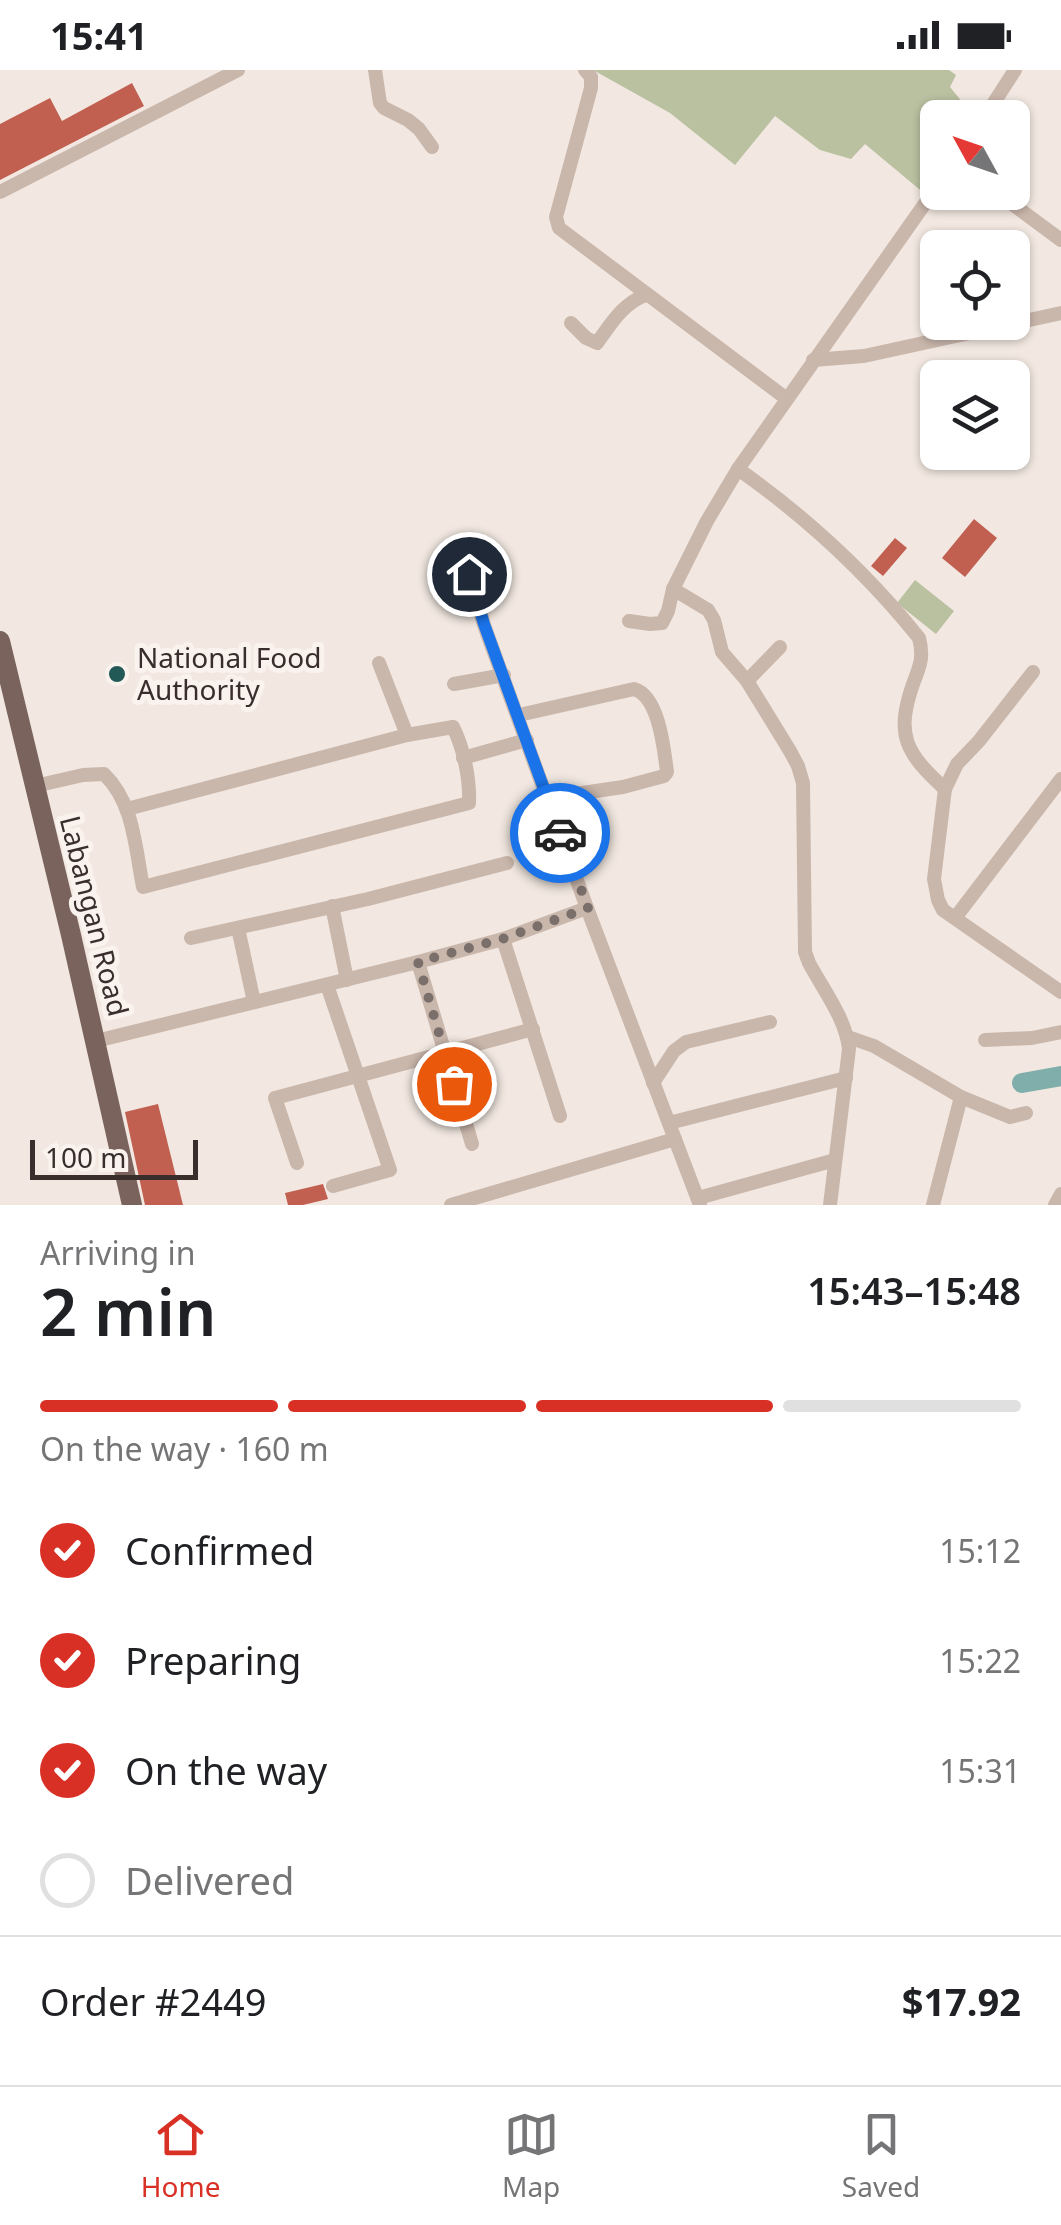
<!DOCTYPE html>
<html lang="en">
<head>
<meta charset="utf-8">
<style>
	:root { --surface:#fff; --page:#f2f2f2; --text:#202124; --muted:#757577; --line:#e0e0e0; --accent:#d93025 }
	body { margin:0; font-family:"Noto Sans",sans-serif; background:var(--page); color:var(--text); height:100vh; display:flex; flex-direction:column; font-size:38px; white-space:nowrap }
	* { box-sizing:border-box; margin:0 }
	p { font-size:32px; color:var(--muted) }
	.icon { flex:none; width:55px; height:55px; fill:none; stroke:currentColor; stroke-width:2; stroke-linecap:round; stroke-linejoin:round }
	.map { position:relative; height:1135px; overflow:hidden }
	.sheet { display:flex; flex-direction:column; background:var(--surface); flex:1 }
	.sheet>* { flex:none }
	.needle { width:65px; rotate:310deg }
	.controls { position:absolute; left:920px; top:30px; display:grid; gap:20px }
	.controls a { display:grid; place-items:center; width:110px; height:110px; border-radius:15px; background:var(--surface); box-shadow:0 2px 8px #0004; font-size:50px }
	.scale { position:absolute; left:30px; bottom:25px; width:168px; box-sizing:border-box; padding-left:10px; border:5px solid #392e2b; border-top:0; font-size:28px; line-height:35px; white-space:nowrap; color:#392e2b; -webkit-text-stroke:8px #faf2ed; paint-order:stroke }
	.pin { position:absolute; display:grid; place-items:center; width:85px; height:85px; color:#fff; margin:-42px; border:5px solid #fff; border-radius:50%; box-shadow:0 2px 10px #0007 }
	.courier { position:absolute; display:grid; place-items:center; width:100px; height:100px; margin:-50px; border:8px solid #1a73e8; border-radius:50%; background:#fff; color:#222; box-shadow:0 2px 12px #0007 }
	.headline em { font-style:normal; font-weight:600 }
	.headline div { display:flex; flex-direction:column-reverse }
	.headline { display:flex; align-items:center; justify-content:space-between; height:170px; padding:0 40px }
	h1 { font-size:65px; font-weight:600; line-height:75px }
	.bar { display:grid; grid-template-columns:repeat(4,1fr); gap:15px 10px; align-content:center; height:120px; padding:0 40px }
	.bar i { height:12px; border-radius:8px; background:var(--line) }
	.bar .on { background:var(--accent) }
	.bar p { grid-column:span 4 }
	.line { display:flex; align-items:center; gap:25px; padding:0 40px; border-top:2px solid var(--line) }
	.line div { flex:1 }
	ol { padding:0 40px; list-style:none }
	li { display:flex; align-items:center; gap:30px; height:110px }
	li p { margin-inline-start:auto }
	li .icon { padding:10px; border-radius:50%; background:var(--accent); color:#fff; stroke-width:4 }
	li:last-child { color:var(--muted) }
	li i { width:55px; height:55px; border:5px solid var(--line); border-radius:50% }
	.status { display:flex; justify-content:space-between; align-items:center; height:70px; padding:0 50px; background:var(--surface); direction:ltr }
	.status svg { height:28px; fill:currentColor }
	.menu { display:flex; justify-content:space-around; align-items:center; height:140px; border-top:2px solid var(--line); background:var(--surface); font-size:28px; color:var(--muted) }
	.menu a { display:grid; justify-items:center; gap:5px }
	.menu .on { color:var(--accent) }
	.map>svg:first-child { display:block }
</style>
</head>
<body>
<div class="status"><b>15:41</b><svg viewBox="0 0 49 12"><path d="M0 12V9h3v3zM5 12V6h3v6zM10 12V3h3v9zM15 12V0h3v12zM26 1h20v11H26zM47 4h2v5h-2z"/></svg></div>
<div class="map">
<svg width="1061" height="1135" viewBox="0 0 1061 1135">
	<rect width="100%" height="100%" fill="#f2e8e1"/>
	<!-- green -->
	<g fill="#bac1a1">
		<polygon points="593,0 949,0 956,5 950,17 972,44 970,47 938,48 937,102 925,124 865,74 851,89 820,80 775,46 735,95 670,43"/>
		<polygon points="915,510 954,541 936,564 897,533"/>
	</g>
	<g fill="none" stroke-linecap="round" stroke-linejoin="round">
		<!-- river -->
		<polyline stroke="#80aeab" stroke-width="20" points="1022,1013 1061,1006"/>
	</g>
	<!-- building -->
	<g fill="#c15f50">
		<polygon points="132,13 144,36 0,110 0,54 50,28 62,51"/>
		<polygon points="974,449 997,468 965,507 942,488"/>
		<polygon points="895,468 907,478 883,506 871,496"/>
		<polygon points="158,1034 183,1135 145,1135 125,1042"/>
		<polygon points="323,1114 328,1129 303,1135 288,1135 285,1123"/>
	</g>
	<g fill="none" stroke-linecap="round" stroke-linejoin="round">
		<!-- street -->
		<g stroke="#cab7ac" stroke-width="14">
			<polyline points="375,0 380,33 384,38 408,50 419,59 432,77"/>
			<polyline points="585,0 591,7 591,18 556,147 559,158 787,329"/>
			<polyline points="984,48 1015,0"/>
			<polyline points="0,122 238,0"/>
			<polyline points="996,122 1061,170"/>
			<path d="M571,253L586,268L597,273C611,254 623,233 646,225"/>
			<polyline points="813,290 864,286 1061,243"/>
			<path d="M738,399C806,447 867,503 919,568C924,587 920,596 913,614C895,666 906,683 945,719"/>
			<polyline points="469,504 484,555 587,838 700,1135"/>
			<polyline points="629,551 650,554 662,553 668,541 673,519"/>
			<polyline points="379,593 407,665"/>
			<polyline points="1033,602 979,671 957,694 945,719 934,809 938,830 943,840 1061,922"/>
			<polyline points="747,611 780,577"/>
			<polyline points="454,614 504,605"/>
			<path d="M519,645L634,619C659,626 664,679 667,702L664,706L623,717L548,728"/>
			<polyline points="463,688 527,670"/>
			<path d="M35,716L83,705L104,704C134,733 135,777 143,817L469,733C470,709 464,679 453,657L407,665L127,739"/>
			<polyline points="332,836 347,910"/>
			<polyline points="955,848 1061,709"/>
			<polyline points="238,858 254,932"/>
			<polyline points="191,868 368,829 507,793"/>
			<polyline points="503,869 560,1046"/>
			<polyline points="418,892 472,1074"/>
			<polyline points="327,915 390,1100 333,1116"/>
			<polyline points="848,967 874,976 961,1027 1010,1047 1026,1043"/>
			<polyline points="985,970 1032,968 1061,962"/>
			<polyline points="96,971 418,892 503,869 587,838"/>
			<polyline points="653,1013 674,981 686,972 770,952"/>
			<polyline points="669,1053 846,1008"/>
			<polyline points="297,1093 275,1028 533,959"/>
			<polyline points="698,1128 835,1090"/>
			<polyline points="451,1135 675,1069"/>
			<path d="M830,1135L849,979C846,949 823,919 809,893L805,882L803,713L798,696L790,681L747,611L722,582L714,550L708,540L673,519L707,451L738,399L938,115"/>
			<polyline points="933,1135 961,1027"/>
			<polyline points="1055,1135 1061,1124"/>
		</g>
		<!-- primary -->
		<polyline stroke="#7a635d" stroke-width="20" points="0,571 71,865 132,1135"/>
	</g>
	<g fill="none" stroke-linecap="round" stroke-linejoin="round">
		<!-- done -->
		<polyline stroke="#7a6f6b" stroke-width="10" stroke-dasharray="0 18" points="454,1014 418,892 502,869 588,838 560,763"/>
		<!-- route -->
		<polyline stroke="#1a73e8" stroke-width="12" points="469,504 484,554 560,763"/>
	</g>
	<!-- markers -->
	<circle fill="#225956" stroke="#faf2ed" stroke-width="4" cx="117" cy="604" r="10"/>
	<g text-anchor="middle" stroke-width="10" stroke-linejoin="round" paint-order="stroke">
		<!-- poi labels -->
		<g font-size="28" fill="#392e2b" stroke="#faf2ed" text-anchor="start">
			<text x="137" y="598">National Food<tspan x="137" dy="32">Authority</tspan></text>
		</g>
		<!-- street labels -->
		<g font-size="28" fill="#392e2b" stroke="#faf2ed">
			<text transform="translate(94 846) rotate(76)" y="10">Labangan Road</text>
		</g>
	</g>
</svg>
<div class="controls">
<a><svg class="needle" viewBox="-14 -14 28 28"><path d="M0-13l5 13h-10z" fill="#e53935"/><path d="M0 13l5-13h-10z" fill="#757577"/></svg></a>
<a><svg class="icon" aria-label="locate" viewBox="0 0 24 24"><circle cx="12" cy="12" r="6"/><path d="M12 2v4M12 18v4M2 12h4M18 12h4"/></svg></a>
<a><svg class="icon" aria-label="layers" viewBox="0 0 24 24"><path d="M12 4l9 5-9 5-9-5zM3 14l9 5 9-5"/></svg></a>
</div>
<div class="scale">100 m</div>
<div class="pin" style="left:454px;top:1014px;background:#ea580c"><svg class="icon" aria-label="bag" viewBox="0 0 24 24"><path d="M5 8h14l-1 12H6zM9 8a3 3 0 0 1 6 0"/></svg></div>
<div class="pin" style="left:469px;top:504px;background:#1f2937"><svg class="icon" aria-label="home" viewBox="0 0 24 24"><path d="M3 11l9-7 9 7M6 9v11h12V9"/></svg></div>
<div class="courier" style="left:560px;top:763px"><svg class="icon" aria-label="car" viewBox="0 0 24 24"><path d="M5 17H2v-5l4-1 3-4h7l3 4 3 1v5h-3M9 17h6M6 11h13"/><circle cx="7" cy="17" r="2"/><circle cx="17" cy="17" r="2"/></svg></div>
</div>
<section class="sheet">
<div class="headline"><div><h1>2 min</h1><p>Arriving in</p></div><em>15:43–15:48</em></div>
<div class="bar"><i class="on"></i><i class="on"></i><i class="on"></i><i></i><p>On the way · 160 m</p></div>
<ol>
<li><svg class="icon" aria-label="check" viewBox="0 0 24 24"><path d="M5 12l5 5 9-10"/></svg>Confirmed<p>15:12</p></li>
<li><svg class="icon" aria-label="check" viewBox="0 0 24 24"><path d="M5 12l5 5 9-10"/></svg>Preparing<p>15:22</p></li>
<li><svg class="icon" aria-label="check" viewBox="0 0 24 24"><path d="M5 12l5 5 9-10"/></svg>On the way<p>15:31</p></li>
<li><i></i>Delivered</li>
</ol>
<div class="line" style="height:130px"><div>Order #2449</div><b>$17.92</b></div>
</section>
<nav class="menu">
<a class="on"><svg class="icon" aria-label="home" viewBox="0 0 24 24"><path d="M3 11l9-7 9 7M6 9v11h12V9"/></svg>Home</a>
<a><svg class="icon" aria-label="map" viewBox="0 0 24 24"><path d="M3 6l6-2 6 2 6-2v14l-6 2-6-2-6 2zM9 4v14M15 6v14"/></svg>Map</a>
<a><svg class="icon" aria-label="saved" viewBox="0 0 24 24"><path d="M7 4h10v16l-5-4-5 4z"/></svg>Saved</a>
</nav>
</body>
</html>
